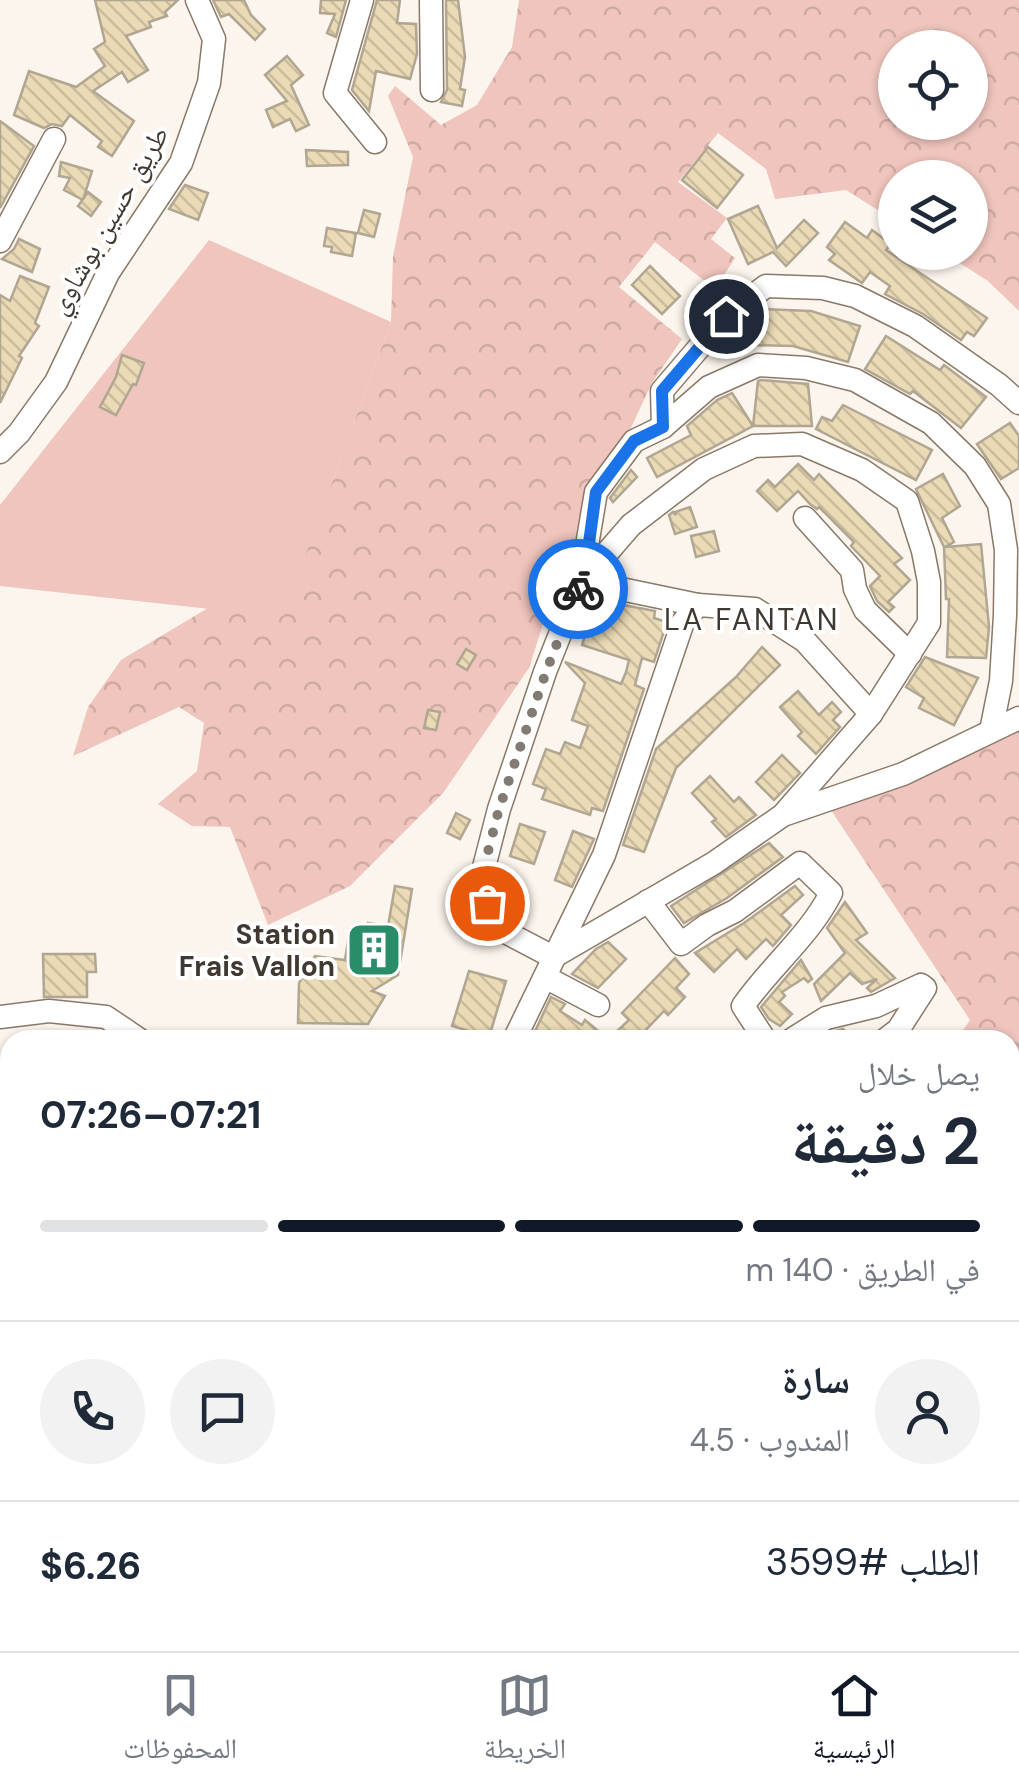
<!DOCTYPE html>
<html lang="ar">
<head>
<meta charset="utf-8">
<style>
	:root { --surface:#fff; --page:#f2f2f3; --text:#1f2937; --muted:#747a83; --line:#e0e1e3; --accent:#111827 }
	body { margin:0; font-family:"DM Sans","Noto Naskh Arabic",sans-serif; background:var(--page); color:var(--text); direction:rtl; height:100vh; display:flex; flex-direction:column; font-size:38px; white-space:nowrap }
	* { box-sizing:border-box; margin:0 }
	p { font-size:32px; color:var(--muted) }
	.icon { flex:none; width:55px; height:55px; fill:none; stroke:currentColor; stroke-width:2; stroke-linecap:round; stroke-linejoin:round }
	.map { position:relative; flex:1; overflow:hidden; direction:ltr }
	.details { position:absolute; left:0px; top:1030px; width:1020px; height:622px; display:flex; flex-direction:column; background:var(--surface); border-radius:30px 30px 0 0; box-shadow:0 2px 8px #0004; direction:rtl }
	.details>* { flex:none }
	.tools { position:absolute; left:878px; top:30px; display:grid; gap:20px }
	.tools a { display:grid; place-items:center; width:110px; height:110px; border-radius:50%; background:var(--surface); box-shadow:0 2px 8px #0004; font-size:50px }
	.pin { position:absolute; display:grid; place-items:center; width:85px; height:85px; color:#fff; margin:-42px; border:5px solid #fff; border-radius:50%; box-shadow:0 2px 10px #0007 }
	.courier { position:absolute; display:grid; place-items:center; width:100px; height:100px; margin:-50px; border:8px solid #1a73e8; border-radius:50%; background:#fff; color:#222; box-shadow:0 2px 12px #0007 }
	.summary em { font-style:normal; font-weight:700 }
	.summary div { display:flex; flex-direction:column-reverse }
	.summary { display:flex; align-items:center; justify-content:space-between; height:170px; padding:0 40px }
	h1 { font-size:65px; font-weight:700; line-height:75px }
	.bar { display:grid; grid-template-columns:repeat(4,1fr); gap:15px 10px; align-content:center; height:120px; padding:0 40px }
	.bar i { height:12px; border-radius:8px; background:var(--line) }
	.bar .on { background:var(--accent) }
	.bar p { grid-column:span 4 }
	.line { display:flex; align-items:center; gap:25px; padding:0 40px; border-top:2px solid var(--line) }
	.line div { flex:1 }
	.round { display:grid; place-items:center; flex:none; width:105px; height:105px; border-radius:52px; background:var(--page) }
	.tab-bar { display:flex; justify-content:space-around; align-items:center; height:140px; border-top:2px solid var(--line); background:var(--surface); font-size:28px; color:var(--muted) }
	.tab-bar a { display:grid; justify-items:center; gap:5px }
	.tab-bar .on { color:var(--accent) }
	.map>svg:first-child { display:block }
</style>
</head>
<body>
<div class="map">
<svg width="1019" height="1651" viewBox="0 0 1019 1651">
	<defs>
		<pattern id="forest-crowns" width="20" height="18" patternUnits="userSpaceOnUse" patternTransform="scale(2.5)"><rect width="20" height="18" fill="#efc5bd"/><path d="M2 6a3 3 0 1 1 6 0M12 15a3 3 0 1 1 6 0" fill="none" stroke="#ceaaa3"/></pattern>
		<pattern id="building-back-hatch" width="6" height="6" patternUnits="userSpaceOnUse" patternTransform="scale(2.5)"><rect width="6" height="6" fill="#eadab6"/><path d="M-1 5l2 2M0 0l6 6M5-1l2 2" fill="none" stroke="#cabc9d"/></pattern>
	</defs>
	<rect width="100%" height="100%" fill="#fcf5ed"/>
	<!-- green -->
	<polygon fill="#efc5bd" points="209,240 391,322 283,617 0,586 0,505"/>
	<!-- forest -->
	<g fill="url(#forest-crowns)" fill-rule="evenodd">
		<path d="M519,0H1019V311L988,281L944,253L970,252V178H895V221L846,190L775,199L766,169L718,133L678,182L727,218L711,239L735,258L715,289L655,242L619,287L682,339L652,383L553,593L529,668L443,793L350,886L268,925L230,827L192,826L158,804L197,771L204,723L179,707L73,756L88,707L121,660L208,608L283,616L391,322L393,256L413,157L388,96L395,86L441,125L477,105L512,47ZM895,48H970V122H895Z"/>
		<polygon points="1019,719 1019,1595 1010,1604 1010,1040 956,1040 970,1020 825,801"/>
		<polygon points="0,1634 10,1634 10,1642 822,1643 808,1651 0,1651"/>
		<polygon points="843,1643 843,1642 960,1643 945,1651 846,1651"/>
	</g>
	<!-- building -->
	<g fill="url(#building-back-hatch)" stroke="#b0a691" stroke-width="2.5">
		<polygon points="95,0 178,0 165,12 167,16 149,22 151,27 126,36 148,70 128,82 122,72 93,91 134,121 112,156 98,147 102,141 70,115 62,126 52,124 44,128 14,115 29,71 76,87 105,66 94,49 105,42"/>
		<polygon points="213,0 244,0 251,15 265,29 255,40 229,14 221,17"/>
		<polygon points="321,0 346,0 336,37 327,33 335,14 320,13"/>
		<polygon points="377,0 400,0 397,23 416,24 417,54 410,79 376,71 369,111 352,90"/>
		<polygon points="446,0 458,0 465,57 460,89 465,90 462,106 441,102 447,90"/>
		<polygon points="287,56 303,75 291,85 309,125 296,131 290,119 273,127 266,110 287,101 265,75"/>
		<polygon points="0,121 34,146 0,208"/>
		<polygon points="708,147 743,175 717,208 682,180"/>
		<polygon points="306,150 348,152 348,165 307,166"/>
		<polygon points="61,162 92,171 83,200 64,190 70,178 59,176"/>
		<polygon points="185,185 208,193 198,220 169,209"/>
		<polygon points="88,192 101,202 91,216 78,206"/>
		<polygon points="758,206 777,248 804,220 818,233 786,266 773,252 748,264 728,219"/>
		<polygon points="364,210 380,214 374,237 358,233"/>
		<polygon points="845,222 867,238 872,230 891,244 886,250 987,318 974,336 967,332 961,340 923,314 885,294 890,286 870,272 862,283 829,260 835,254 827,247"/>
		<polygon points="327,228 356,233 352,256 331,252 332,247 324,246"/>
		<polygon points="19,239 40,249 32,272 2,259 14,249"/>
		<polygon points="650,266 680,296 662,314 632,285"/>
		<polygon points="20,276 49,287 35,323 39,326 19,356 22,358 0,403 0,295 10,301"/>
		<polygon points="760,309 811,311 860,326 848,362 793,346 744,345 745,321"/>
		<polygon points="886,336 940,370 944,365 986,397 961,428 913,391 910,394 865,369"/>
		<polygon points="122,355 144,363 136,385 133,384 116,415 100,407 116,377"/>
		<polygon points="761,380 808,384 812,426 753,426 758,381"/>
		<polygon points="732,393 753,426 657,477 647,458 691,435 687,426 717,400"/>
		<polygon points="843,405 932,450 916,480 816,429 822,417 832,421"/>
		<polygon points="1010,423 1019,436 1019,468 1001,479 977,444"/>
		<polygon points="798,464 814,480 819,474 902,558 894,564 910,580 888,602 894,607 889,612 877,601 870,586 880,576 851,546 854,542 819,507 817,509 810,504 798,491 777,511 757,491 768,480 775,487"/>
		<polygon points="631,470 637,477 613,502 610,498"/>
		<polygon points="943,474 960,506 942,518 954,542 945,547 981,544 989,627 986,658 947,657 949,599 946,599 944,547 916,489"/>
		<polygon points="690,507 697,527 675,534 669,515 673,512 676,515 675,512"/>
		<polygon points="714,531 719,551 696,557 691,536"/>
		<polygon points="593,592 618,604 655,611 654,618 667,622 654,662 642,658 635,685 644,689 603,811 592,808 590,815 542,799 546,789 533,784 546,749 560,754 565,742 580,748 588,726 572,720 585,683 565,662 621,684 626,672 629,660 582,645 592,614 585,611"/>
		<polygon points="762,647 780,665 676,768 644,852 623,845 656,749 736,677"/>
		<polygon points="466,649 476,655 467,670 457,664"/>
		<polygon points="925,657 978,678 954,725 919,708 924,698 906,687"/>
		<polygon points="798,691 819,715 832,702 841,712 833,720 840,727 816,754 798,736 802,732 780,707"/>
		<polygon points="428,710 440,712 436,730 424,728"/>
		<polygon points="782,755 800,773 774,800 756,782"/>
		<polygon points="710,776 734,802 739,797 756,815 726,837 712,822 716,819 692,793"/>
		<polygon points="456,813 470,820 460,839 447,833"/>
		<polygon points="520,824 545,832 534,864 510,856"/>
		<polygon points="573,831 594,839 572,887 555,880"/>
		<polygon points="769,843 783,857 727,898 684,923 671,906"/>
		<polygon points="395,886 412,889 398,975 372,991 385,996 368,1024 298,1023 299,983 315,956 345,960 348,941 365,944 368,923 388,926"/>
		<polygon points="795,886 803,895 781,915 791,925 773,946 766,939 746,959 737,949 714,972 695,953 744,923"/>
		<polygon points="845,902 867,933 856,940 895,978 871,992 867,988 877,979 862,984 850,973 821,1001 814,984 845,953 827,928"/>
		<polygon points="608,942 626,959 598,988 572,974 596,949"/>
		<polygon points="43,954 95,954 96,972 87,972 87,997 44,997"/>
		<polygon points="675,958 689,974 676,988 685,997 668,1015 664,1011 636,1040 621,1040 615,1033 629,1020 622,1013"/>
		<polygon points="801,960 812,979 808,982 804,978 782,992 785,996 779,1002 792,1014 780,1026 769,1019 761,1007"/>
		<polygon points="469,971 506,981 489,1037 452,1026"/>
		<polygon points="551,997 565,1004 560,1011 582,1025 585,1020 609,1040 531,1040"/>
		<polygon points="843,1029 854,1040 819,1040 832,1032"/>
	</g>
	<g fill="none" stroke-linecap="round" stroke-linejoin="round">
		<!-- minor casing -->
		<g stroke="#897968" stroke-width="25">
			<g id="minor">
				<polyline points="362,0 335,93 375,142"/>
				<polyline points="431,0 432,90"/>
				<polyline points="0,241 54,139"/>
				<polyline points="663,427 662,391 726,316 766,286 823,288 855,296 915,326 999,385 1019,403"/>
				<polygon points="802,444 862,470 907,501 923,551 929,582 929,623 871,714 783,815 714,863 553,957 492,925 483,871 499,809 545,672 580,584 631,525 704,469 754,446"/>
				<polyline points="0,452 19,433 56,382 108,273 181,163 209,83 214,39 197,0"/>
				<polyline points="805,518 852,570 855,589 865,610 910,654"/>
				<polyline points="585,572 621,589 698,605"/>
				<polyline points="581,581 596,492 634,441 663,427 709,387 758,365 806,368 855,380 931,423 975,466 999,504 1006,550 1005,615 1001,681 991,731"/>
				<polyline points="786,814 903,774 1019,718"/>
				<path d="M648,901L681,944L707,925L735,911L800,863L831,893C810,935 770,967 743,1006L765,1040"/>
				<polyline points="545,977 598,1005"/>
				<polyline points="0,1017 49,1011 106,1017 140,1040"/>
				<polyline points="514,1040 604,855 683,622 698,605 755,609 805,641 871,714"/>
				<polyline points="791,1040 826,1018 876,1006 921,985 925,988 898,1030 885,1040"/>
				<polyline points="0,1084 10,1083"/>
				<polyline points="0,1149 10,1149"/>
				<polyline points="0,1380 10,1374"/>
				<polyline points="0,1495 10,1497"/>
				<polyline points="1010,1626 1019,1619"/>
				<polyline points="279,1651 281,1642"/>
				<polyline points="974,1651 986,1642"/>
			</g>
		</g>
		<!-- minor -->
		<use href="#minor" stroke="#fff" stroke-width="22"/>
	</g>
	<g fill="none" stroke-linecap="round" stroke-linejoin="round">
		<!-- done -->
		<polyline stroke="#827b73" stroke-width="10" stroke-dasharray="0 18" points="487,903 483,871 499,809 546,672 578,589"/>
		<!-- route -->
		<polyline stroke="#1a73e8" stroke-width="12" points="578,589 585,572 596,492 634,441 663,427 662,391 726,316"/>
	</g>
	<!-- icons -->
	<defs>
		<g id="building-square" transform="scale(2.875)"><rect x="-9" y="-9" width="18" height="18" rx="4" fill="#288d68" stroke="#fff"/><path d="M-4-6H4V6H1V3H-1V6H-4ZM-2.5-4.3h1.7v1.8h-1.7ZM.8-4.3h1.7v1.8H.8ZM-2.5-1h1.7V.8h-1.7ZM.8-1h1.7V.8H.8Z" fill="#fff"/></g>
	</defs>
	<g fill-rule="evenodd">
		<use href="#building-square" x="374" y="950"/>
	</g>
	<g text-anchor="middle" stroke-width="8" stroke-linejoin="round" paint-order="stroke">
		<!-- street labels -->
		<g font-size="28" fill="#403932" stroke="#fff">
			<text transform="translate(108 220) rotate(-60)" y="10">طريق حسين بوشاوي</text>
		</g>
		<!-- poi labels -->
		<g font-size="28" font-weight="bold" fill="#403932" stroke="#fff" text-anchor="end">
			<text x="335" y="944">Station<tspan x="335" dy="32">Frais Vallon</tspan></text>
		</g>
		<!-- neighbourhood labels -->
		<g font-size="30" letter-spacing="2.5" fill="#403932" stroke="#fff">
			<text x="752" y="630">LA FANTAN</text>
		</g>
	</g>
</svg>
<div class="tools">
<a><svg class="icon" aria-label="locate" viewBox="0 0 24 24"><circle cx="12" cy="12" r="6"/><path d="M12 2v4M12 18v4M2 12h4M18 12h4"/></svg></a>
<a><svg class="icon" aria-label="layers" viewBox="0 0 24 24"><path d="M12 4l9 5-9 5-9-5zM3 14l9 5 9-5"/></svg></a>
</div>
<div class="pin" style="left:487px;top:903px;background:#ea580c"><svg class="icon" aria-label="bag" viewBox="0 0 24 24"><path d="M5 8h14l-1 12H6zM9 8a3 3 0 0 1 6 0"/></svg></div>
<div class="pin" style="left:726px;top:316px;background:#1f2937"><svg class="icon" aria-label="home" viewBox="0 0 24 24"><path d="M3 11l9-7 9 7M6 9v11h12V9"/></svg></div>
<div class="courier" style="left:578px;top:589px"><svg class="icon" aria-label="bike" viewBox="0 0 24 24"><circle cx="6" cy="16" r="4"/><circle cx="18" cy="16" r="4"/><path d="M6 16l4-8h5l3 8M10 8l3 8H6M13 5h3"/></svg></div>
<section class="details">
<div class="summary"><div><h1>2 دقيقة</h1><p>يصل خلال</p></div><em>07:21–07:26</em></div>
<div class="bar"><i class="on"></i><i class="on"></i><i class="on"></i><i></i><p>في الطريق · 140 m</p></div>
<div class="line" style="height:180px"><a class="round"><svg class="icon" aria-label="person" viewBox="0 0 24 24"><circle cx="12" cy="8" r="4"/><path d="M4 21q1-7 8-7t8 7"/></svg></a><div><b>سارة</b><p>المندوب · 4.5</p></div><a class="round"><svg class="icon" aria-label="chat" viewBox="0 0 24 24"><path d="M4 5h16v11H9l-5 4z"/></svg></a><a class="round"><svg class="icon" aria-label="phone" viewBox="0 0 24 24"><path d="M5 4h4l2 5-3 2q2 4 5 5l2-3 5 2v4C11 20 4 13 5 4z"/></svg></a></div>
<div class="line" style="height:130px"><div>الطلب #3599</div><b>$6.26</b></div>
</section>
</div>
<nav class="tab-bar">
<a class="on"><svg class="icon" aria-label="home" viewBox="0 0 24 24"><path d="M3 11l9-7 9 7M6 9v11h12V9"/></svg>الرئيسية</a>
<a><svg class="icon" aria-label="map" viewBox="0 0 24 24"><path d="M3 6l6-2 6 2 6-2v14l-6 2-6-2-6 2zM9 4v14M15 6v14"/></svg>الخريطة</a>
<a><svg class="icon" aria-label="saved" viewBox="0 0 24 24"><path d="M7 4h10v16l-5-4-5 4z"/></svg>المحفوظات</a>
</nav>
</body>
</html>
